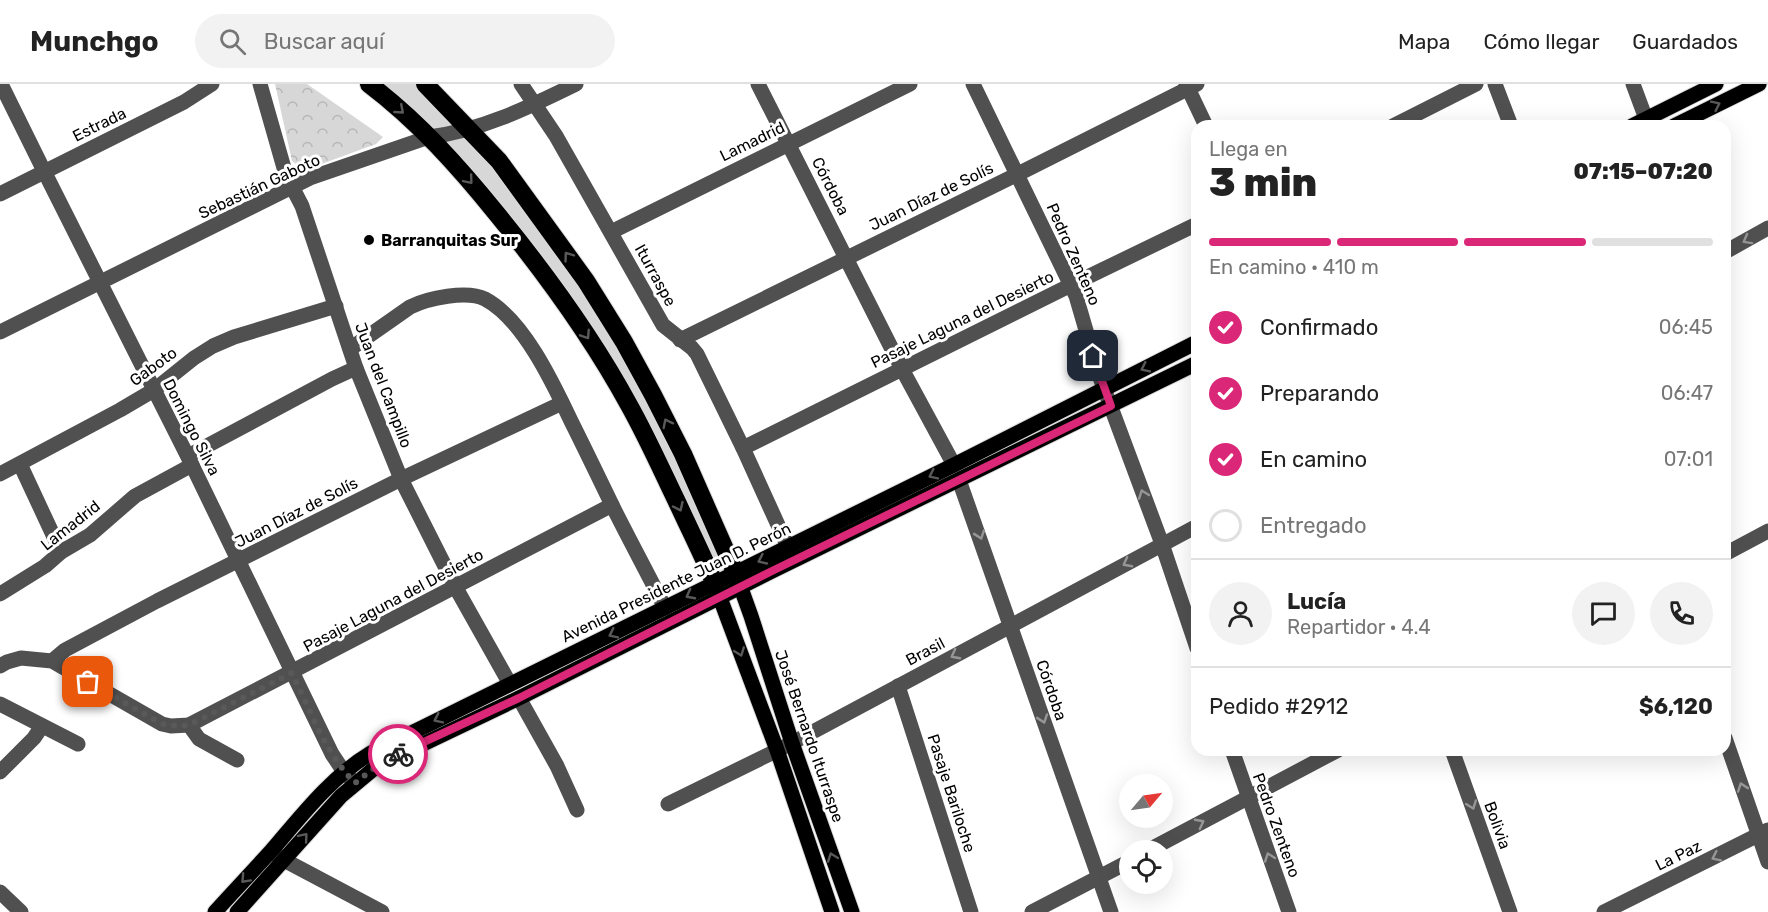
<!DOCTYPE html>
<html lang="es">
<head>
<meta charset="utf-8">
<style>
	:root { --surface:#fff; --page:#f2f2f2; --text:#222; --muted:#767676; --line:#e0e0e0; --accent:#db2777 }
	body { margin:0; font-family:Rubik,sans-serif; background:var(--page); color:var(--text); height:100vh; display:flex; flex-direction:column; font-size:22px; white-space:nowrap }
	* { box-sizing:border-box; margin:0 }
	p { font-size:20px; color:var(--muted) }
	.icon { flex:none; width:33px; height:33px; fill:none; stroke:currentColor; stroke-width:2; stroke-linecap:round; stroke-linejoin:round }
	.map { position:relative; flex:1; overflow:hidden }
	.sheet { position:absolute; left:1191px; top:36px; width:540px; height:636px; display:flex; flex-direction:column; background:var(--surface); border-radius:18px; box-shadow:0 6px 24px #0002 }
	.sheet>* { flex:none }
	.needle { width:39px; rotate:61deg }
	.buttons { position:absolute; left:1119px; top:690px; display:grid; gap:12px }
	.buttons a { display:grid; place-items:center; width:54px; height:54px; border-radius:50%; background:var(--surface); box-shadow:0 6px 24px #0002; font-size:30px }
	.pin { position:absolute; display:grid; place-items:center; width:51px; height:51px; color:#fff; margin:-26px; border-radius:12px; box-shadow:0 3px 9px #0006 }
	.courier { position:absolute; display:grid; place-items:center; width:60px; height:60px; margin:-30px; border:4px solid #db2777; border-radius:50%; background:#fff; color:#222; box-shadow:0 2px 8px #0007 }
	.overview em { font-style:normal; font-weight:800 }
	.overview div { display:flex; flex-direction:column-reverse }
	.overview { display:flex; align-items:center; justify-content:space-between; height:102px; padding:0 18px }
	h1 { font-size:39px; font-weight:800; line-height:45px }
	.bar { display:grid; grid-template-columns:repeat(4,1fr); gap:9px 6px; align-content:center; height:72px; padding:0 18px }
	.bar i { height:8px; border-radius:4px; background:var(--line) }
	.bar .selected { background:var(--accent) }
	.bar p { grid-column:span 4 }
	.line { display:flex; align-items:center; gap:15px; padding:0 18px; border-top:2px solid var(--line) }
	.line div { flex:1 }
	.round { display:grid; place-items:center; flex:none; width:63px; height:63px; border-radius:32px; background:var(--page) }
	ol { padding:0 18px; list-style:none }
	li { display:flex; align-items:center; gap:18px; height:66px }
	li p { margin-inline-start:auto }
	li .icon { padding:6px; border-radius:50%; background:var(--accent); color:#fff; stroke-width:4 }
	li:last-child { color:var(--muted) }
	li i { width:33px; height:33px; border:3px solid var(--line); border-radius:50% }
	header { display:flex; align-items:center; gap:36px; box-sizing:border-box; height:84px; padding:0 30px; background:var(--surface); border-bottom:2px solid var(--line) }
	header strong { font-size:28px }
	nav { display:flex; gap:33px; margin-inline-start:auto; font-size:21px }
	.search { width:420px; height:54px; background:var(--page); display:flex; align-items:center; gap:15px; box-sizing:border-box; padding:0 21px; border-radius:33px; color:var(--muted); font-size:22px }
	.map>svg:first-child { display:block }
</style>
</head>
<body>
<header>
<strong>Munchgo</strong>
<div class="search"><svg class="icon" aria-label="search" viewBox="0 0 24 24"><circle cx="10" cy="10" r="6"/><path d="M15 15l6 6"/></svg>Buscar aquí</div>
<nav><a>Mapa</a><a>Cómo llegar</a><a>Guardados</a></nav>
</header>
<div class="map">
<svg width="1768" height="828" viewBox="0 0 1768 828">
	<defs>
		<pattern id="forest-crowns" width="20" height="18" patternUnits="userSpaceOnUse" patternTransform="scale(1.5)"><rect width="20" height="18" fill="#d7d7d7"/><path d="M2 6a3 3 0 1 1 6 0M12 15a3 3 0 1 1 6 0" fill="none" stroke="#b7b7b7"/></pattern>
	</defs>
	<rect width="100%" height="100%" fill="#fff"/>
	<!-- grass -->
	<polygon fill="#d7d7d7" points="369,0 425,0 586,197 735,488 714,498 659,381 529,169"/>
	<!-- forest -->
	<polygon fill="url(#forest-crowns)" points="275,0 307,0 383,53 376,60 316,82 299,82 292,77"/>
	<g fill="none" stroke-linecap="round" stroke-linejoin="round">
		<!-- major casing -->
		<g stroke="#dbdbdb" stroke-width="17">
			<g id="major">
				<polyline points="1632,42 1716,0"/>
				<polyline points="1674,42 1759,0"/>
				<polyline points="737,493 751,532 792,659 852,828"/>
				<polyline points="717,506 777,666 832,828"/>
				<path d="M215,828C234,807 253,787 272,766C302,731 331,693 371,669L954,381L1197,258"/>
				<polyline points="237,828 341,712 377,682 519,614 772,487 1197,279"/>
			</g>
		</g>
		<!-- highway casing -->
		<g stroke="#dbdbdb" stroke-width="20">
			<g id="highway">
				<path d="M369,0C418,37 459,83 497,130C546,190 592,253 629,321C647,353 662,387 678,420C690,446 703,472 714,498"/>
				<polyline points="425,0 499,77 586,197 624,258 653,311 683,370 735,488"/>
			</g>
		</g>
		<!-- minor -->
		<g stroke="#505050" stroke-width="15">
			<polyline points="1,0 44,87 192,381 332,670 344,688 353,697"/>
			<polyline points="260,0 286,91 302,122 356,284 401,395 456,504 510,600"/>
			<polyline points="521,0 556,52 663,241 692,264 697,270 743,364 788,463"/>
			<polyline points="758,0 902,285 954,381"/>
			<polyline points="973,0 1076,212 1099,291 1162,460 1197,564"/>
			<polyline points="1186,0 1206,42"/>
			<polyline points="1495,0 1511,42"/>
			<polyline points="1633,0 1646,35"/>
			<polyline points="1393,42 1476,0"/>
			<polyline points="0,110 184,18 212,0"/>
			<polyline points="611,148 910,0"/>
			<polyline points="1725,168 1768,144"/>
			<path d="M0,248L310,94L429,53C481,47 529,23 576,0"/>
			<polyline points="680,256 1018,90 1197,0"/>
			<path d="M350,265L410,223C428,214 467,206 485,215C523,235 553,299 571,337C585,365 599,394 613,423C630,457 648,490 665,524"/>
			<polyline points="743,364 1071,201 1197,140"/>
			<polyline points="188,372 332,295 356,284"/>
			<polyline points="20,380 61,468"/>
			<polyline points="0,390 120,326 154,306 194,274 213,262 234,253 336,222"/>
			<polyline points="959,396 1111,828"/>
			<polyline points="1725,470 1768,447"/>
			<polyline points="0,510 45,482 61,468 90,451 135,412 192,381"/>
			<polyline points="52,577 65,566 157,517 401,395 562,319"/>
			<polyline points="0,582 7,578 21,574 52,577 162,640 171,642 189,641 612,421"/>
			<polyline points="898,602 971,828"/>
			<polyline points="519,614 557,682 577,726"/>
			<polyline points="0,620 78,660"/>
			<polyline points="189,641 199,655 237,676"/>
			<polyline points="1725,654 1768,778"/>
			<polyline points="1232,666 1289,828"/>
			<polyline points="1452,666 1510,828"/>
			<polyline points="0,688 34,654 42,642"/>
			<polyline points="668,720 792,659 1197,442"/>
			<polyline points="1149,766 1338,666"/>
			<polyline points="274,769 284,776 382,828"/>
			<polyline points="0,808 21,828"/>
			<polyline points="1032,828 1130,777"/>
			<polyline points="1604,828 1768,746"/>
		</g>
		<!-- major -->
		<use href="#major" stroke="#000" stroke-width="15"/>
		<!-- highway -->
		<use href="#highway" stroke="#000" stroke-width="18"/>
	</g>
	<!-- one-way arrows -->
	<defs><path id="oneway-chevron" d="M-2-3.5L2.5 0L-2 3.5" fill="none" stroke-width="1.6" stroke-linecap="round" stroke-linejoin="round" transform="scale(1.5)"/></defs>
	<g stroke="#595959">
		<use href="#oneway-chevron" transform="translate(1716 21) rotate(-26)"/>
		<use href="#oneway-chevron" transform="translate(400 26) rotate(41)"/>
		<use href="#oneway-chevron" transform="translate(469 96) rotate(50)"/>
		<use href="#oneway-chevron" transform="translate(568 172) rotate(-126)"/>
		<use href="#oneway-chevron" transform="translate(586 251) rotate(57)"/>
		<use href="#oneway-chevron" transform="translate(1145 284) rotate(154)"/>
		<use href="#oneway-chevron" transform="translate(667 339) rotate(-117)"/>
		<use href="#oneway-chevron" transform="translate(933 391) rotate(154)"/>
		<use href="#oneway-chevron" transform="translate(679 423) rotate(65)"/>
		<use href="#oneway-chevron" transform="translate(762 476) rotate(155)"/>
		<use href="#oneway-chevron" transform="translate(690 511) rotate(152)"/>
		<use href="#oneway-chevron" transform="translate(613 550) rotate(154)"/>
		<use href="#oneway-chevron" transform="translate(740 568) rotate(69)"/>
		<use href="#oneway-chevron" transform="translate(438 635) rotate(154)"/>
		<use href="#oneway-chevron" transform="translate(304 753) rotate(-50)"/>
		<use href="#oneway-chevron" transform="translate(832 773) rotate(-110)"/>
		<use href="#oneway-chevron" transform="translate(245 795) rotate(133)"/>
	</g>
	<g stroke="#969696">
		<use href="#oneway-chevron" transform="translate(1747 156) rotate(151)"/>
		<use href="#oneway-chevron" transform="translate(1143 410) rotate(-110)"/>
		<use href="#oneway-chevron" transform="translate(980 451) rotate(71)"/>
		<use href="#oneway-chevron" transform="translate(1127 479) rotate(152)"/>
		<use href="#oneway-chevron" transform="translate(955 571) rotate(152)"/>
		<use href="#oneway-chevron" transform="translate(1043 635) rotate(71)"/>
		<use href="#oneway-chevron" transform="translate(1742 703) rotate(-109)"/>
		<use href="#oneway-chevron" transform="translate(1472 721) rotate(70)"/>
		<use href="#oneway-chevron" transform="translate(1200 739) rotate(-28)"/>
		<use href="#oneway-chevron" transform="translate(1269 773) rotate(-110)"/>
		<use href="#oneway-chevron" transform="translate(1716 773) rotate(154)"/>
	</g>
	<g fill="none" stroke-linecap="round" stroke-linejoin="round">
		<!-- done -->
		<path stroke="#595959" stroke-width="6" stroke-dasharray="0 10.8" d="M88,598L162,640C171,642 179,642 189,641L292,589C310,626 325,669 355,699L377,682L398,670"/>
		<!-- route -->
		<polyline stroke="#db2777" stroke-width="8" points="398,670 519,614 772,487 1111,322 1093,272"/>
	</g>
	<!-- markers -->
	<circle fill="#000" stroke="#fff" stroke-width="2" cx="369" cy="156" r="6"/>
	<g text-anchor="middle" stroke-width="6" stroke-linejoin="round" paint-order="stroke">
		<!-- street labels -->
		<g font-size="16" fill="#000" stroke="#fff">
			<text transform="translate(99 40) rotate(-26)" y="6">Estrada</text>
			<text transform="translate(752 57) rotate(-26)" y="6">Lamadrid</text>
			<text transform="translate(259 102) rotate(-25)" y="6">Sebastián Gaboto</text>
			<text transform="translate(831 102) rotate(63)" y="6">Córdoba</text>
			<text transform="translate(931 112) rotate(-26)" y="6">Juan Díaz de Solís</text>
			<text transform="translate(1074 170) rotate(66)" y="6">Pedro Zenteno</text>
			<text transform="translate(656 191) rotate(61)" y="6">Iturraspe</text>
			<text transform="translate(962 235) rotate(-26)" y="6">Pasaje Laguna del Desierto</text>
			<text transform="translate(153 282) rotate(-36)" y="6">Gaboto</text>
			<text transform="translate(384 301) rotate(69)" y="6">Juan del Campillo</text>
			<text transform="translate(192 343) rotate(63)" y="6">Domingo Silva</text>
			<text transform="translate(296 428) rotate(-27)" y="6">Juan Díaz de Solís</text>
			<text transform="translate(70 441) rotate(-38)" y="6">Lamadrid</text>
			<text transform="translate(676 498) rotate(-26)" y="6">Avenida Presidente Juan D. Perón</text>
			<text transform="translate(393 516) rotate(-28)" y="6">Pasaje Laguna del Desierto</text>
			<text transform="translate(925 567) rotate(-28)" y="6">Brasil</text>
			<text transform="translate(1052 606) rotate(71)" y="6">Córdoba</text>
			<text transform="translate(810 652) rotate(71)" y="6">José Bernardo Iturraspe</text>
			<text transform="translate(952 709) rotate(72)" y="6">Pasaje Bariloche</text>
			<text transform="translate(1277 741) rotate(70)" y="6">Pedro Zenteno</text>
			<text transform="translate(1498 741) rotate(70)" y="6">Bolivia</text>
			<text transform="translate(1678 771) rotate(-26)" y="6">La Paz</text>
		</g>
		<!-- poi labels -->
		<g font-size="16" font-weight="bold" fill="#000" stroke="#fff" text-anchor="start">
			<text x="381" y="162">Barranquitas Sur</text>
		</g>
	</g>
</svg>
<div class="buttons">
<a><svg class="needle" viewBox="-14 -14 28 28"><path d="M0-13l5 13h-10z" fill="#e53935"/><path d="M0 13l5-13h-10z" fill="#767676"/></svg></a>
<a><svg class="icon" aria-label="locate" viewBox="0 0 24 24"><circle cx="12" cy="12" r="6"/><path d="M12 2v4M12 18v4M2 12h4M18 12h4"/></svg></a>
</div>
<div class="pin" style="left:88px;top:598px;background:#ea580c"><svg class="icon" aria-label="bag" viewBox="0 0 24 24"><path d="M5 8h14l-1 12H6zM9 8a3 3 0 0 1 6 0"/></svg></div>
<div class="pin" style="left:1093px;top:272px;background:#1f2937"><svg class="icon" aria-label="home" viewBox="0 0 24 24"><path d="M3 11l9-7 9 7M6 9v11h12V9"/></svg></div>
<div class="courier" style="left:398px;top:670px"><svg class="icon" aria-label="bike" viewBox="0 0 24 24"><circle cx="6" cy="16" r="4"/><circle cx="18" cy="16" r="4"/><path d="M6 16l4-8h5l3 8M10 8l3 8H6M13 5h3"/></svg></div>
<section class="sheet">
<div class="overview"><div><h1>3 min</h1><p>Llega en</p></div><em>07:15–07:20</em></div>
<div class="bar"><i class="selected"></i><i class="selected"></i><i class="selected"></i><i></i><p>En camino · 410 m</p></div>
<ol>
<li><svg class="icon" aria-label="check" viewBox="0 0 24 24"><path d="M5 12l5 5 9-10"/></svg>Confirmado<p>06:45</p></li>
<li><svg class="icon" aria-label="check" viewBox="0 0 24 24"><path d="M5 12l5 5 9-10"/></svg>Preparando<p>06:47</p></li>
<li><svg class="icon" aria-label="check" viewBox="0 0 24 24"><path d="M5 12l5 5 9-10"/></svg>En camino<p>07:01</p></li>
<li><i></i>Entregado</li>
</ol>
<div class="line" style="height:108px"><a class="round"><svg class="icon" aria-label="person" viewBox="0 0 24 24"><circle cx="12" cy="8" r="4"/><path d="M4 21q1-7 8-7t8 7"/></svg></a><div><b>Lucía</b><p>Repartidor · 4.4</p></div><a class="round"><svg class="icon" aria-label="chat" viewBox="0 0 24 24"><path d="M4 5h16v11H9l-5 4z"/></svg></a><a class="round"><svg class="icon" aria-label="phone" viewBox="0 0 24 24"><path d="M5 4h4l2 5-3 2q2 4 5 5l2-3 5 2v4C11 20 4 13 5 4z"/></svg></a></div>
<div class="line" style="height:78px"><div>Pedido #2912</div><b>$6,120</b></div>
</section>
</div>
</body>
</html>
